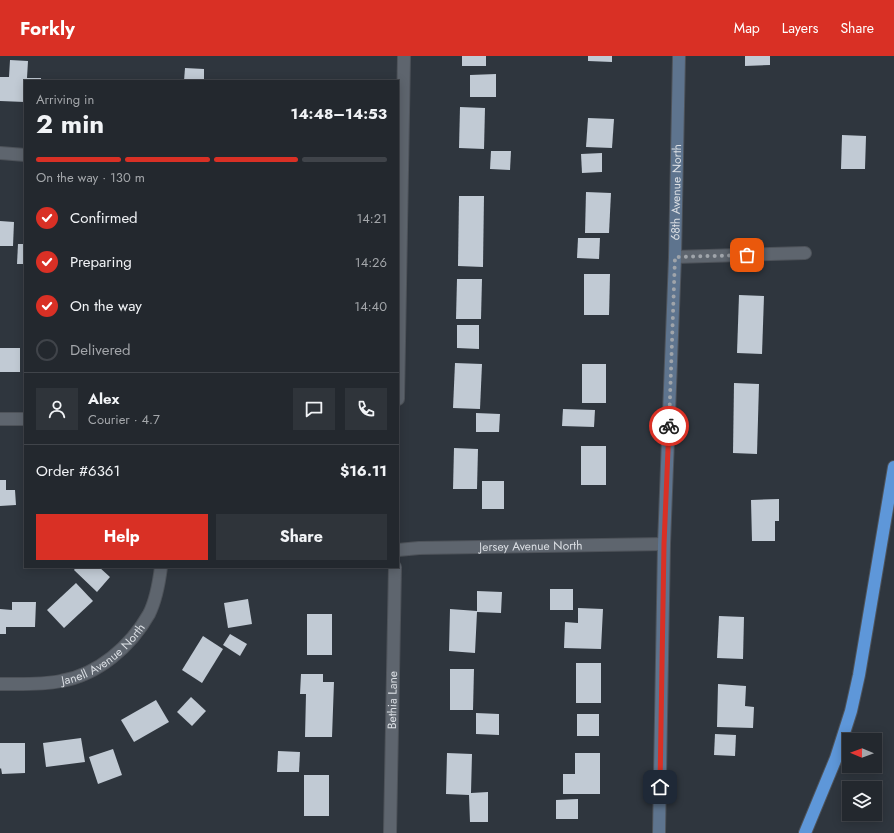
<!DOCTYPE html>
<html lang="en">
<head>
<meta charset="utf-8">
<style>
	:root { --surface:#23282e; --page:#2f343a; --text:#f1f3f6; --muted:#a3a6aa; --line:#40444a; --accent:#d93025 }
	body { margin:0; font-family:Jost,sans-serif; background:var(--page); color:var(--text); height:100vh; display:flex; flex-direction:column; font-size:15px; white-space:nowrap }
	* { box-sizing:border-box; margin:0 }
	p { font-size:13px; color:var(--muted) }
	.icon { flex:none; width:22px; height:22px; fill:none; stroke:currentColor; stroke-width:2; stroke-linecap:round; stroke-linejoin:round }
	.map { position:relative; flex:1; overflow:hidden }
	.drawer { position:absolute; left:24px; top:24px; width:375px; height:488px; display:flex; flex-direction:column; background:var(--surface); border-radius:0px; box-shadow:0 2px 10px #0003,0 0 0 1px var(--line) }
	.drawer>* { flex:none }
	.needle { width:26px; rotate:271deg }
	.fabs { position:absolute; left:842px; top:677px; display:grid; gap:8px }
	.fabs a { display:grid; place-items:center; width:40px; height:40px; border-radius:0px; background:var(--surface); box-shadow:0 2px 10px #0003,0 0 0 1px var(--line); font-size:20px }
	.pin { position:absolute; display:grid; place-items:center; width:34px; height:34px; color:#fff; margin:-17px; border-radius:8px; box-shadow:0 2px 6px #0006 }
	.courier { position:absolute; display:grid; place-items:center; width:40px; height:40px; margin:-20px; border:3px solid #d93025; border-radius:50%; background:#fff; color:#222; box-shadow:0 1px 5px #0007 }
	.summary em { font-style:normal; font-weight:700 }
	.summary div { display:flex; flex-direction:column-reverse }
	.summary { display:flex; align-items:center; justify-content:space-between; height:68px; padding:0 12px }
	h1 { font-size:26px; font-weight:700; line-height:30px }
	.bar { display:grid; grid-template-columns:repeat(4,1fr); gap:6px 4px; align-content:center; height:48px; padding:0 12px }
	.bar i { height:5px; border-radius:3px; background:var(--line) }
	.bar .selected { background:var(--accent) }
	.bar p { grid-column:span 4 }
	.line { display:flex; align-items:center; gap:10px; padding:0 12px; border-top:1px solid var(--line) }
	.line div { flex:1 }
	.round { display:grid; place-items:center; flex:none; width:42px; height:42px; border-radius:0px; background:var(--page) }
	ol { padding:0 12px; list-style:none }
	li { display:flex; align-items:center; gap:12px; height:44px }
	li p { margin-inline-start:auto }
	li .icon { padding:4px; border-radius:50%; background:var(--accent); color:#fff; stroke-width:4 }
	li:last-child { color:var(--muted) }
	li i { width:22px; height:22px; border:2px solid var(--line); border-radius:50% }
	.action { display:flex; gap:8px; margin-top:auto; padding:8px 12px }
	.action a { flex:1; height:46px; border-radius:0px; background:var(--accent); color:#fff; font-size:16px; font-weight:700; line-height:46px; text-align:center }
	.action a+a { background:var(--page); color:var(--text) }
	header { display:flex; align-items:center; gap:24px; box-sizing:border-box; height:56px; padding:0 20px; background:var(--accent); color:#fff }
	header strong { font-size:19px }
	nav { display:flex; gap:22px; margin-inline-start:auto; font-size:14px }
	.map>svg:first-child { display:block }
</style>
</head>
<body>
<header>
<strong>Forkly</strong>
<nav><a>Map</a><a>Layers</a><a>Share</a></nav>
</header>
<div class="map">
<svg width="894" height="777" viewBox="0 0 894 777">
	<rect width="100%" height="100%" fill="#2f363e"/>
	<!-- building -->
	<g fill="#c1cad4">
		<rect x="462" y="0" width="24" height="10"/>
		<polygon points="588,0 612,0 612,6 588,5"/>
		<polygon points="745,0 770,0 770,9 745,10"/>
		<polygon points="10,4 28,5 27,22 41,22 41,25 25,25 25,46 0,45 0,21 9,21"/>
		<polygon points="185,12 204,13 204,25 184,25"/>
		<polygon points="496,18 496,41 470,41 470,19"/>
		<polygon points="460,51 485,52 484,93 459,92"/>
		<polygon points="588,62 614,63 612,92 586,91"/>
		<polygon points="842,79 866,80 865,113 841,113"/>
		<polygon points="491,95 511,95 510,114 490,113"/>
		<polygon points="602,97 602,116 582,117 581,98"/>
		<polygon points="586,136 611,137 609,177 585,177"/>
		<polygon points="459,140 484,140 483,211 458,210"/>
		<polygon points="0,165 14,166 13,190 0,190"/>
		<polygon points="578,182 600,182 599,203 577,202"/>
		<polygon points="18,188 25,188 25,208 17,208"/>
		<polygon points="584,218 610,218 609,259 584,259"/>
		<polygon points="457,223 482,223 481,263 456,263"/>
		<polygon points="739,239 764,240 762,298 737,297"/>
		<polygon points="457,269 479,269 479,293 457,292"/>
		<rect x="0" y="292" width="20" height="24"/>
		<polygon points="455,307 482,308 480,353 453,352"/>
		<rect x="582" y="308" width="24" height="39"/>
		<polygon points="734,327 759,328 757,398 733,397"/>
		<polygon points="563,353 595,354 594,371 562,370"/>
		<polygon points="476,357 500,358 499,376 476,376"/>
		<rect x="581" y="390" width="25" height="39"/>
		<polygon points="454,392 478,393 477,433 453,433"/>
		<polygon points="0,424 6,424 6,434 15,434 16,449 0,450"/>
		<rect x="482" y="425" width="22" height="28"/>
		<polygon points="779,443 779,465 775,465 775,485 752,485 751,444"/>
		<polygon points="76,511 87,511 89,513 91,511 99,511 110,521 97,536 74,514"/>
		<polygon points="76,527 93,545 64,572 47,554"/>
		<rect x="550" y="533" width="23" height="21"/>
		<polygon points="477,535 502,536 501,557 477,556 475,597 449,595 450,553 477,555"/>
		<polygon points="248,543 252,568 228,572 224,547"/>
		<polygon points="12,546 36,546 35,571 6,571 6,578 0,578 0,553 12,554"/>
		<polygon points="578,552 603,553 601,593 564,592 565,566 578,567"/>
		<rect x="307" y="558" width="25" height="41"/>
		<polygon points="719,560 744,561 743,603 717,602"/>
		<polygon points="230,578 247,588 240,600 223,589"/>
		<polygon points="203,580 223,593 202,627 182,614"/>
		<rect x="576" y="607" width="25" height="40"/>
		<polygon points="450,613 474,613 473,654 450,654"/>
		<polygon points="301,618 323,618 323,626 334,626 332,681 305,681 306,638 300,638"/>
		<polygon points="718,628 746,630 745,650 754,651 753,672 717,671"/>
		<polygon points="191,641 206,655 192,670 177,656"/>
		<polygon points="156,644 169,666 134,686 121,664"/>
		<polygon points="476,657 499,658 499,679 476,678"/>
		<rect x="577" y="658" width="22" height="22"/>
		<polygon points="715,678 736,679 735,700 714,699"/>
		<polygon points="81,682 85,706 46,711 43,687"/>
		<polygon points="0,687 25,687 25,717 2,718 1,712 0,713"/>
		<polygon points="113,693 122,719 98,728 89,701"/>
		<polygon points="278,695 300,696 299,716 277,716"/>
		<polygon points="447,697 472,698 471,737 488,736 488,766 470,766 469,739 446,738"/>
		<polygon points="575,697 600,697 600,738 563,738 563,718 575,718"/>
		<rect x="304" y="719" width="25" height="41"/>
		<polygon points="578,743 578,763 556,763 556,744"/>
	</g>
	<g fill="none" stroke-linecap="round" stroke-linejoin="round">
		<!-- street casing -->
		<g stroke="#4e535a" stroke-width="14">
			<g id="street">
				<polyline points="0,97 25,99"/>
				<polyline points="675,201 805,197"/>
				<polyline points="398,343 404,0"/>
				<polyline points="0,363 25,363"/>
				<path id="s1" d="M398,494L419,492L664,488"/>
				<path id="s2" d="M0,628C20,628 41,629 61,625C98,619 131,590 149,558C156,544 159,527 161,511"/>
				<path id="s3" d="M390,777L395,511"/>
			</g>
		</g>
		<!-- secondary casing -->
		<g stroke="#4e535a" stroke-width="14">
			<g id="secondary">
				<path id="s4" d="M659,777L664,488L675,201L679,0"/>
			</g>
		</g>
		<!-- highway casing -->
		<g stroke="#4e535a" stroke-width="14">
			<polyline id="highway" points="805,777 836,702 851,655 859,619 894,411"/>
		</g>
		<!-- street -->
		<use href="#street" stroke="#5e656e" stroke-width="12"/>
		<!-- secondary -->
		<use href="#secondary" stroke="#5e748e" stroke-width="12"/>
		<!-- highway -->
		<use href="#highway" stroke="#5e97d9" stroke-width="12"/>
	</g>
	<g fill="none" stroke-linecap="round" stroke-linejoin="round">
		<!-- done -->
		<polyline stroke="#9fa4aa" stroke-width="4" stroke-dasharray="0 7.2" points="669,370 675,201 747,199"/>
		<!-- route -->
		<polyline stroke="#d93025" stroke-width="5" points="660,731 664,488 669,370"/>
	</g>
	<g text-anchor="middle" stroke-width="4" stroke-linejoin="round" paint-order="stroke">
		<!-- street labels -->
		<g font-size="12" fill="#dbdfe4" stroke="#2f363e">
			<text dy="4" stroke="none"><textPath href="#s4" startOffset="641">68th Avenue North</textPath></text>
			<text dy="4" stroke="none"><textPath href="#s1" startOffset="133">Jersey Avenue North</textPath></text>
			<text dy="4" stroke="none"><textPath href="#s2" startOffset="112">Janell Avenue North</textPath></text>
			<text dy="4" stroke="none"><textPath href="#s3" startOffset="133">Bethia Lane</textPath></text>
		</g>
	</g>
</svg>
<div class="fabs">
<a><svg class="needle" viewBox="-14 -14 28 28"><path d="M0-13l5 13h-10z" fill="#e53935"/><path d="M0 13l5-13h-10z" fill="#a3a6aa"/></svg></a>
<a><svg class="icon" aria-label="layers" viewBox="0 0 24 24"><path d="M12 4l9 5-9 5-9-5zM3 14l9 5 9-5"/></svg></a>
</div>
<div class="pin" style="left:747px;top:199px;background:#ea580c"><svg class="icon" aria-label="bag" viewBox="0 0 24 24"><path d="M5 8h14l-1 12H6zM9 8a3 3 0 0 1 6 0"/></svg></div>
<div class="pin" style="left:660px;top:731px;background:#1f2937"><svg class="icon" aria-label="home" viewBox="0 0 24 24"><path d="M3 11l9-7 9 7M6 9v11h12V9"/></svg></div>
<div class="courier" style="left:669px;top:370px"><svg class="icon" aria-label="bike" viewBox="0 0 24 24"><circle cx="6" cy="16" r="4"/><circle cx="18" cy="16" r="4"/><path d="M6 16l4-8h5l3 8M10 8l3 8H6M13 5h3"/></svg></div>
<section class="drawer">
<div class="summary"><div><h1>2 min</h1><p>Arriving in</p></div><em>14:48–14:53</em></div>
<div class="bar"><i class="selected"></i><i class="selected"></i><i class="selected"></i><i></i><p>On the way · 130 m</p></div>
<ol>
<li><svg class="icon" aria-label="check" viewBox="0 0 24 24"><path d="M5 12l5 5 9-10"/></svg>Confirmed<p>14:21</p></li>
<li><svg class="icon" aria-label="check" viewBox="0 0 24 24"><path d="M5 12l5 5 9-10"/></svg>Preparing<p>14:26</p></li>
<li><svg class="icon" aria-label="check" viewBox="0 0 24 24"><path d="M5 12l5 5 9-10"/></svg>On the way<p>14:40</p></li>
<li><i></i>Delivered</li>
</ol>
<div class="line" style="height:72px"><a class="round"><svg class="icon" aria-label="person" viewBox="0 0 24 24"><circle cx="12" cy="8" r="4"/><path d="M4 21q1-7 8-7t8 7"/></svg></a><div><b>Alex</b><p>Courier · 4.7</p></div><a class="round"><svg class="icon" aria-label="chat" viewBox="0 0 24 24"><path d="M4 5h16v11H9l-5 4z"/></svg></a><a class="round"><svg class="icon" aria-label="phone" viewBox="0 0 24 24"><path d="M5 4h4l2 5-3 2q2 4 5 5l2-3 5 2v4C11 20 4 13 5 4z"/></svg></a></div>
<div class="line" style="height:52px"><div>Order #6361</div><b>$16.11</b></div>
<div class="action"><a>Help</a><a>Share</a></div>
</section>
</div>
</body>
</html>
